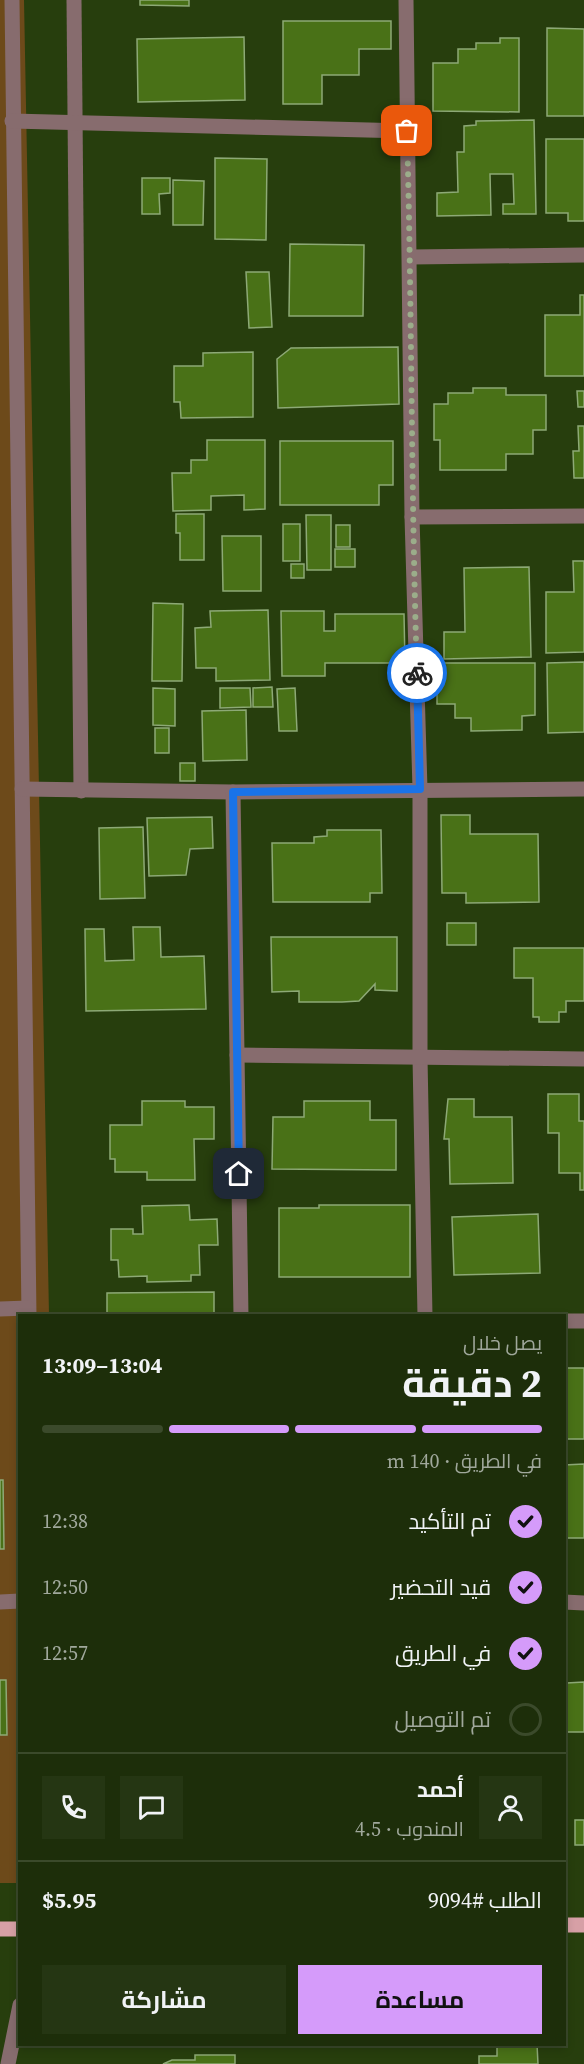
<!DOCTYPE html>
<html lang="ar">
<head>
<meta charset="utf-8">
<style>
	:root { --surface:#1d2e0a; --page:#253613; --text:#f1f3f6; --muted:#a0a89c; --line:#3b4a2b; --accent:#d59bfa }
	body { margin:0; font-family:"Source Serif 4",Cairo,serif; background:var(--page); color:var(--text); direction:rtl; height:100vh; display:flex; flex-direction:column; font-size:22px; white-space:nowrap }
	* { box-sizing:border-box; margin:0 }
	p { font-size:20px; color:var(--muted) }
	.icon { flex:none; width:33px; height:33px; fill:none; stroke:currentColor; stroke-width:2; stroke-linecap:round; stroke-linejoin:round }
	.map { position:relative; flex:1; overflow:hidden; direction:ltr }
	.details { position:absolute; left:18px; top:1314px; width:548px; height:732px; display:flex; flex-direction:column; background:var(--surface); border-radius:0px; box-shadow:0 3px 9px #0003,0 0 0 2px var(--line); direction:rtl }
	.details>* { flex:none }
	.pin { position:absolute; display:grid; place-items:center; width:51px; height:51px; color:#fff; margin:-26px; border-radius:12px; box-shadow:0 3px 9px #0006 }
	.courier { position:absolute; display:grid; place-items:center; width:60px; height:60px; margin:-30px; border:4px solid #1a73e8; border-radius:50%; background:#fff; color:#222; box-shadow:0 2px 8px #0007 }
	.overview em { font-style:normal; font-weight:700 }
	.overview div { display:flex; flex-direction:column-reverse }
	.overview { display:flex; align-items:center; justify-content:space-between; height:102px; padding:0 24px }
	h1 { font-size:39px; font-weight:700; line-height:45px }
	.bar { display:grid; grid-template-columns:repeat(4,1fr); gap:9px 6px; align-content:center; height:72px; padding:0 24px }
	.bar i { height:8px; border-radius:4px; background:var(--line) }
	.bar .selected { background:var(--accent) }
	.bar p { grid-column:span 4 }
	.line { display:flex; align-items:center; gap:15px; padding:0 24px; border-top:2px solid var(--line) }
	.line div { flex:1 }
	.round { display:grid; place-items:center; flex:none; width:63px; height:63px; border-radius:0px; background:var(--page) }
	ol { padding:0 24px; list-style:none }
	li { display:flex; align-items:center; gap:18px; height:66px }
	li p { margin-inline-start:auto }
	li .icon { padding:6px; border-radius:50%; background:var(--accent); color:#111; stroke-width:4 }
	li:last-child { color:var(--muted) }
	li i { width:33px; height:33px; border:3px solid var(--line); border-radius:50% }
	.button { display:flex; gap:12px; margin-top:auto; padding:12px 24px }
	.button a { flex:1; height:69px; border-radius:0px; background:var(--accent); color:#111; font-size:24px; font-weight:700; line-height:69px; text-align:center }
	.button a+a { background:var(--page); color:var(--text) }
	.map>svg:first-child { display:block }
</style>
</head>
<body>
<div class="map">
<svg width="584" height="2064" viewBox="0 0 584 2064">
	<rect width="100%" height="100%" fill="#273e0d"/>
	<!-- green -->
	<polygon fill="#6d4a1a" points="0,0 24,0 49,1315 20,1316 20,1883 0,1883"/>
	<!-- building -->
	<g fill="#497117" stroke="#8da976" stroke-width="1.5">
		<polygon points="140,0 189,0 189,6 140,5"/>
		<polygon points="283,21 391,21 391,49 359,49 359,75 322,75 322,104 283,104"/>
		<polygon points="547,28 584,29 584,116 547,116"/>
		<polygon points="244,37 245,100 138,102 137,39"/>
		<polygon points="500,38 519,38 519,112 433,111 433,63 458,63 458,49 476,49 476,43 500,43"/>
		<polygon points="534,120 536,214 503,214 503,204 514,204 513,174 490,174 491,215 437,216 437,193 458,192 457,152 464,152 464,126 476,125 476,121"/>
		<polygon points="546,139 584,139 584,221 568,221 568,213 546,213"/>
		<polygon points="215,158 267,159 266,240 215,239"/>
		<polygon points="142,178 170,178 170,193 159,194 160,214 142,214"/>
		<polygon points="173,180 204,181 203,225 173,225"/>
		<polygon points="290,244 364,245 363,316 289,316"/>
		<polygon points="246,272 269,272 272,327 249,328"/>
		<polygon points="580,295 584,295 584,376 545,376 545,315 580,315"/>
		<polygon points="398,347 399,404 278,408 277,359 291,348"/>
		<polygon points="253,352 253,417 181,418 180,402 174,402 174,366 203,366 203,353"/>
		<polygon points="473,388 506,388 506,395 546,395 546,430 533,430 533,454 506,454 506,470 440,470 440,440 434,440 434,404 448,404 448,393 473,393"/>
		<polygon points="577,391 584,391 584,407 578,407"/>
		<polygon points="578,426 584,426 584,478 574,478 573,451 579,451"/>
		<polygon points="207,440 265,440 265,509 244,510 244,495 211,496 211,510 173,511 172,473 191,473 191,460 207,460"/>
		<polygon points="280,441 393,441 393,485 379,485 379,505 280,505"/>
		<polygon points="176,514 204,514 204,560 180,560 180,533 176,533"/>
		<polygon points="306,515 331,515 331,570 307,570"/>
		<rect x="283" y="524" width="17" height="37"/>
		<rect x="336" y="525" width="14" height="22"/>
		<polygon points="222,536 261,536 261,591 223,591"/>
		<rect x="335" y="549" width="20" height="18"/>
		<polygon points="573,561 584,561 584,652 546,653 546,592 574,592"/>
		<rect x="291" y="564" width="13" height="14"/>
		<polygon points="529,567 531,657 444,659 444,632 465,632 464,568"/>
		<polygon points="153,603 183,604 182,681 152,681"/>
		<polygon points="268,610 270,680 216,681 216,668 196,668 195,628 211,627 210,611"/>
		<polygon points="281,611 324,611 324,631 335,631 335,614 404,614 405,663 325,663 325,676 282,676"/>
		<polygon points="584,662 584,732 548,733 547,663"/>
		<polygon points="437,663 535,663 535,715 522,716 522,730 471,731 471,718 455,718 455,704 437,704"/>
		<polygon points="272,687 273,707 253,707 253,688"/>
		<polygon points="153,688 175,689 175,726 153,725"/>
		<polygon points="220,688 250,688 251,707 220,708"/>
		<polygon points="295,688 297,731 279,731 277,689"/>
		<polygon points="246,710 247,760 203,761 202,711"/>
		<rect x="155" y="728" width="14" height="25"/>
		<rect x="180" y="763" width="15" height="18"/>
		<polygon points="441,815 470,815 470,834 538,834 539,902 466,903 466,893 442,893"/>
		<polygon points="212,817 213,848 190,849 186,875 149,876 147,818"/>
		<polygon points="143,827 145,898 100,899 99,828"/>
		<polygon points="327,830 381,830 382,893 370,893 370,902 273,902 272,843 314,843 314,837 327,836"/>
		<rect x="447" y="923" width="29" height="22"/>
		<polygon points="133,927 160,927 161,957 204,956 206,1009 86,1011 85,929 104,929 105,961 134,960"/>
		<polygon points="271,937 397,937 397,991 375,990 375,984 359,1001 342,1002 299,1002 299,991 272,992"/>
		<polygon points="514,948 584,948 584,1001 566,1001 566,1012 559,1012 559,1022 539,1022 539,1017 533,1017 533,978 514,978"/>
		<polygon points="548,1094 579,1094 579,1121 584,1121 584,1190 580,1190 580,1173 559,1173 559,1133 548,1133"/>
		<polygon points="448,1099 474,1099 474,1117 512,1117 513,1183 450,1184 449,1139 444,1139"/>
		<polygon points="142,1101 185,1101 185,1107 214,1107 214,1139 194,1139 195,1180 147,1180 147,1172 115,1172 115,1159 110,1159 110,1125 142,1125"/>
		<polygon points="304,1101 370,1101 370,1120 396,1120 396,1170 272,1169 273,1117 304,1117"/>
		<polygon points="189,1205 190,1220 217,1219 218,1245 199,1245 200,1275 191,1275 191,1281 147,1282 147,1276 119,1277 118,1260 111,1260 111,1229 133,1229 133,1234 143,1234 142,1206"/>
		<polygon points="319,1205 410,1205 410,1277 279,1277 279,1208 319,1208"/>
		<polygon points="538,1214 540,1273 454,1275 452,1217"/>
		<polygon points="214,1292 214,1316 107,1316 107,1293"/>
		<rect x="564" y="1368" width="20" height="71"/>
		<polygon points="584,1464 584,1538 566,1538 564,1465"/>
		<polygon points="0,1480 3,1480 4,1549 0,1549"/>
		<polygon points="0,1680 6,1680 7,1735 0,1735"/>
		<polygon points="584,1682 584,1732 567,1732 567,1683"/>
		<rect x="575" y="1820" width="9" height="25"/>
		<polygon points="497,2044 537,2044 538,2064 479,2064 479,2056 497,2056"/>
		<polygon points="195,2055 235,2055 235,2064 163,2064 172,2060 195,2060"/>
	</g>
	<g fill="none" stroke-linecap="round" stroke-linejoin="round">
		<!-- minor -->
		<g stroke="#876c6e" stroke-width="15">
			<polyline points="12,0 29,1316"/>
			<polyline points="74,0 81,791"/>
			<polyline points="406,0 412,517 420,789 420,1058 425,1316"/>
			<polyline points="12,121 407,131"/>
			<polyline points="411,257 584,255"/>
			<polyline points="412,517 584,516"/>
			<polyline points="22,789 233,792 584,789"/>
			<polyline points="233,792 241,1316"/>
			<polyline points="237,1055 584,1059"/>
			<polyline points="0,1309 28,1308"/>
			<polyline points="564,1321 584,1321"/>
			<polyline points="0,1602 20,1601"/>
			<polyline points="564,1602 584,1603"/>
			<polyline points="8,2064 20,2005"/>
		</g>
		<!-- major -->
		<g stroke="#d7a0a6" stroke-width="15">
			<polyline points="564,1925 584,1925"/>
			<polyline points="0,1929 20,1929"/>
		</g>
	</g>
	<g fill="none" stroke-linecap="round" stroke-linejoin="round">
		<!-- done -->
		<path stroke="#9bad8a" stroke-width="6" stroke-dasharray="0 10.8" d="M407,131C412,312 411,492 417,673"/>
		<!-- route -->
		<polyline stroke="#1a73e8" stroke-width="8" points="239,1174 233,792 420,789 417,673"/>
	</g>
</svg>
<div class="pin" style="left:407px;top:131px;background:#ea580c"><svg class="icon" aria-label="bag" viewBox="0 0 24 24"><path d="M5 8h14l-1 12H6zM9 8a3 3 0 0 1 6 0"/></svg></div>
<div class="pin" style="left:239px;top:1174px;background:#1f2937"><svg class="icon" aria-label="home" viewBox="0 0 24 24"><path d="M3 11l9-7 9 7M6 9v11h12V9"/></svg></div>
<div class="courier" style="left:417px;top:673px"><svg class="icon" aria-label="bike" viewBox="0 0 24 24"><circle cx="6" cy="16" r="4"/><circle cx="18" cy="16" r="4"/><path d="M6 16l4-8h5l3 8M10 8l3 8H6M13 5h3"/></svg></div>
<section class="details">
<div class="overview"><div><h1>2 دقيقة</h1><p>يصل خلال</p></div><em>13:04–13:09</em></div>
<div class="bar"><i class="selected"></i><i class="selected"></i><i class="selected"></i><i></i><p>في الطريق · 140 m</p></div>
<ol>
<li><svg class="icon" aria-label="check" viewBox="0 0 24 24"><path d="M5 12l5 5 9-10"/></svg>تم التأكيد<p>12:38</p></li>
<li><svg class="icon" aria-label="check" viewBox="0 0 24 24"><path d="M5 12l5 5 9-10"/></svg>قيد التحضير<p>12:50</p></li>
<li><svg class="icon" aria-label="check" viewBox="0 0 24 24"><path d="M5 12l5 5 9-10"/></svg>في الطريق<p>12:57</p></li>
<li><i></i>تم التوصيل</li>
</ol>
<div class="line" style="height:108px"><a class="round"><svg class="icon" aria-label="person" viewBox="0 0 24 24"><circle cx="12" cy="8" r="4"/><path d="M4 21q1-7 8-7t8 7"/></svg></a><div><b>أحمد</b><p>المندوب · 4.5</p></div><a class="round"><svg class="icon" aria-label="chat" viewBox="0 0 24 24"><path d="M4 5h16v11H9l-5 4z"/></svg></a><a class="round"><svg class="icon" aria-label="phone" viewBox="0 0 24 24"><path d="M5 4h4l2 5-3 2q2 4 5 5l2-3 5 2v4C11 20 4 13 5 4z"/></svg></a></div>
<div class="line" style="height:78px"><div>الطلب #9094</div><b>$5.95</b></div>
<div class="button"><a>مساعدة</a><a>مشاركة</a></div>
</section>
</div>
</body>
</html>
